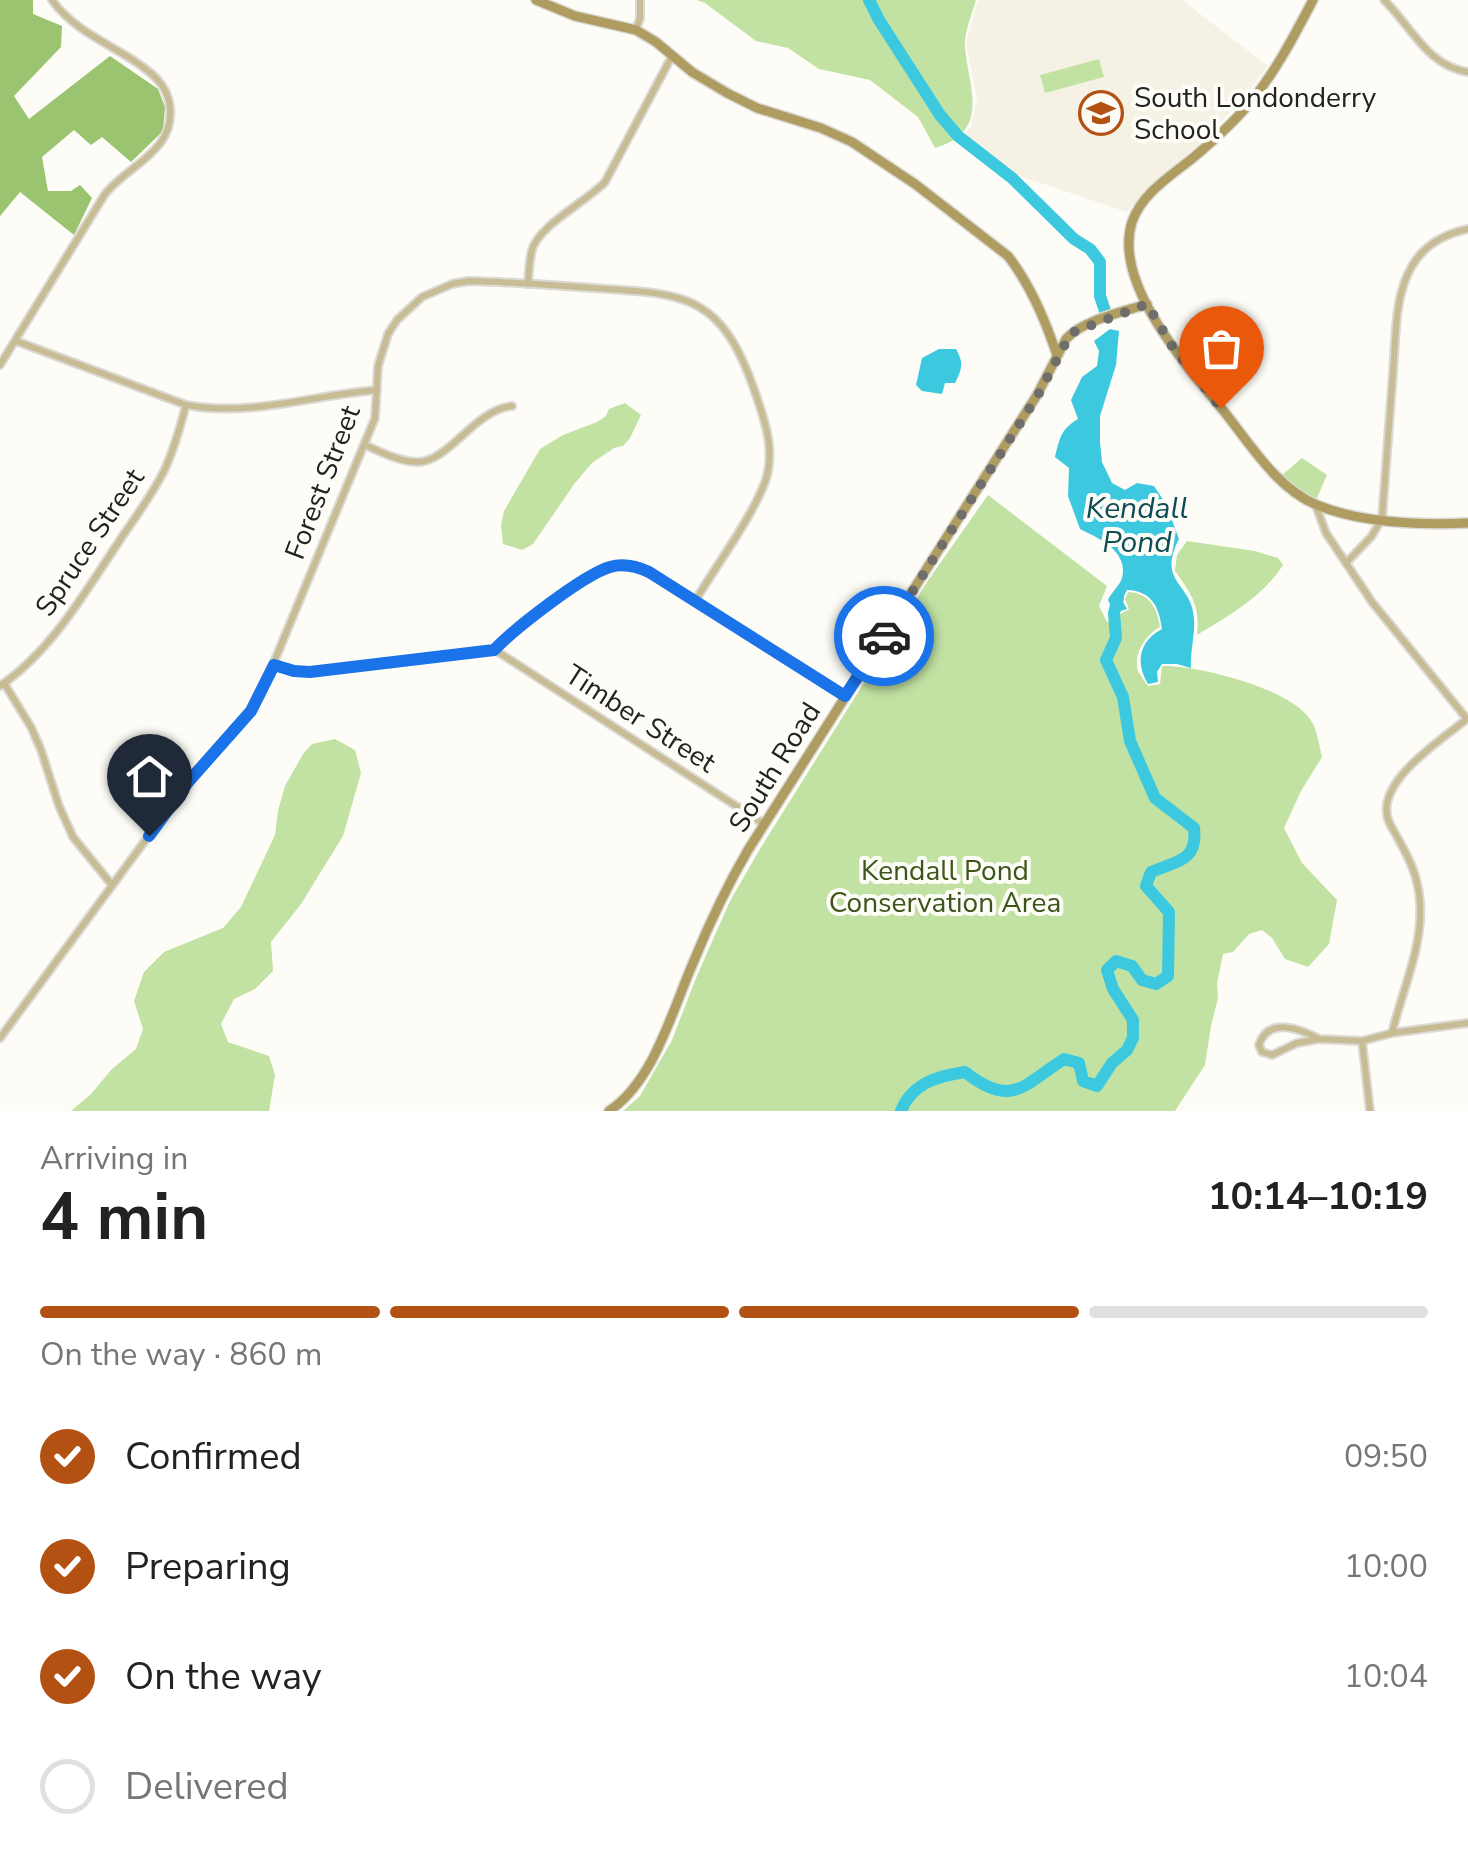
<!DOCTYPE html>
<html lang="en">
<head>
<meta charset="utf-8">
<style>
	:root { --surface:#fff; --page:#f2f2f2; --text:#222; --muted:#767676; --line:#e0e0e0; --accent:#b35113 }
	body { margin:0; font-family:"Nunito Sans",sans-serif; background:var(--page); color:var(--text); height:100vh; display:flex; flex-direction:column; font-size:38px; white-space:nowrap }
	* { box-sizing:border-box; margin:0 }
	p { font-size:32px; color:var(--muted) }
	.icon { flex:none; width:55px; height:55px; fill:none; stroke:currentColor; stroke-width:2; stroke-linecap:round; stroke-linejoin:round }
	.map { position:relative; height:1111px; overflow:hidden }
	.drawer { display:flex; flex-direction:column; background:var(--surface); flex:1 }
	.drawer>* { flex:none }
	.pin { position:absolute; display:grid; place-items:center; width:85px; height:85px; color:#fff; margin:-102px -42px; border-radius:50% 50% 50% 0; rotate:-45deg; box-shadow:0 0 10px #0007 }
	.pin .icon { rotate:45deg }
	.courier { position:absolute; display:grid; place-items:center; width:100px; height:100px; margin:-50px; border:8px solid #1a73e8; border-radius:50%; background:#fff; color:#222; box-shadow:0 2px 12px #0007 }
	.headline em { font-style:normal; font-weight:700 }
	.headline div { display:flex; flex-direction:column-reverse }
	.headline { display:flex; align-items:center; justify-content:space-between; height:170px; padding:0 40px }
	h1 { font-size:65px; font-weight:700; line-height:75px }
	.bar { display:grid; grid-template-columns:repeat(4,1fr); gap:15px 10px; align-content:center; height:120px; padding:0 40px }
	.bar i { height:12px; border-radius:8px; background:var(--line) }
	.bar .on { background:var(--accent) }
	.bar p { grid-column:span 4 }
	ol { padding:0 40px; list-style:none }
	li { display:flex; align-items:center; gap:30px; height:110px }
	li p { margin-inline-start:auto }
	li .icon { padding:10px; border-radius:50%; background:var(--accent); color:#fff; stroke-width:4 }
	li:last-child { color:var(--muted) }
	li i { width:55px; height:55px; border:5px solid var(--line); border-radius:50% }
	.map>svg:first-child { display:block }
</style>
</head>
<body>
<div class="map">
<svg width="1468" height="1111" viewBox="0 0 1468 1111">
	<rect width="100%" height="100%" fill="#fdfcf6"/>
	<!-- built -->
	<polygon fill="#f5f2e5" points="978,0 1182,0 1268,66 1242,100 1196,147 1162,174 1127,212 1017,175 964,135 971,126 977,99 966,43"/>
	<!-- green -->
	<g fill="#c2e2a3">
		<path d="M697,0H976C972,14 964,32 965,47C968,87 992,131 935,148L918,117L870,80L819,69L788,48L756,41L705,3Z"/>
		<polygon points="1099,59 1104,77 1045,93 1040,75"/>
		<polygon points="625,403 641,415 630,438 623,446 614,448 592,463 575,483 533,544 522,550 503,544 501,525 504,511 540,449 563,435 597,422 606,416 609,409"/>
		<polygon points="1302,458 1327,475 1317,498 1304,494 1282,475"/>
		<path d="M988,495L1107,586L1099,606L1107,622L1129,609L1125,599L1128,592C1150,593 1157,608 1160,627C1146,635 1133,653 1138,671C1139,673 1147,685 1148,686L1160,684L1162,666C1197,665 1289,688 1310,719C1317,728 1319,745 1322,757L1301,791L1284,828L1302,863L1337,900L1329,944L1308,967L1285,959L1272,938L1262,930L1249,934L1233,952L1223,954L1217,983L1218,998L1211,1026L1205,1065L1175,1111H623L640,1096L672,1040L696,978L730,901L760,849L927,582Z"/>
		<path d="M1187,541L1255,551L1278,558L1283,565C1262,598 1229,615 1197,635C1200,605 1192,595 1175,571L1177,555Z"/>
		<polygon points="335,739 355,750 361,773 343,836 301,904 271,942 273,971 255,989 234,999 221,1024 228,1042 269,1056 275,1075 269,1111 71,1111 91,1094 111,1070 136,1049 143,1029 134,1001 144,972 164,952 223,928 241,907 275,835 278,811 285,786 303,754 312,744"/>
	</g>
	<!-- forest -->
	<polygon fill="#9bc470" points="0,0 33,0 33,14 62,26 61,47 14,96 29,119 110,56 158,89 165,107 163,131 131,162 102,137 91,145 74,130 42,157 48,191 71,191 80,185 92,198 74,235 20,192 0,216"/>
	<!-- water -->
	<g fill="#3cc9e0">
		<path d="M1110,329L1119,331L1116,365L1100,416V442L1102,462L1112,483L1125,490L1137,483L1154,486L1166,504L1179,539C1156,584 1193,582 1194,620C1195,635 1190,652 1191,668L1177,664H1162L1157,672L1158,682L1148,684C1135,663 1139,641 1162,629C1159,607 1152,591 1127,590L1122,600L1127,609L1114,613L1108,600C1111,593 1120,585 1122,578C1129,551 1098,538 1080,529L1068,496L1069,468L1055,457C1060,438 1060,430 1078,419L1071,400L1082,377L1097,366L1099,351L1094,341Z"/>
		<path d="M939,349H956C964,362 962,370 955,383H945L942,394L922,391L916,385L922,358Z"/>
	</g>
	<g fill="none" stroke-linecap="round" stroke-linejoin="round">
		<!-- river -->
		<g stroke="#3cc9e0" stroke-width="12">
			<polyline points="869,0 879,20 940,115 958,136 1012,178 1074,239 1090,249 1100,262 1100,296 1105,311"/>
			<path d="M901,1111C912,1083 938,1076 965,1072C1012,1109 1024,1085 1064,1059L1079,1063L1083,1081L1097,1086L1112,1063L1127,1050L1133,1038V1020L1113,989L1107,970L1116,961L1132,966L1142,980L1156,984L1168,976L1169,912L1146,886L1151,872C1177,861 1198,861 1194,828L1155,798L1130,741L1123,697L1106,660L1116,638L1114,613L1118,598"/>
		</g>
		<!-- street casing -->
		<g stroke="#dad9d4" stroke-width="10">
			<g id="street">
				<path d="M1384,0C1412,27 1427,66 1468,72"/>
				<polyline points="636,30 640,18 640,0"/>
				<path d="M528,284C529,273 529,261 532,250C539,225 586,202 605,182L672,56"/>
				<path d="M16,341L186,405C251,417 313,395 377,390"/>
				<path d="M0,365L105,194C121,174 147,162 161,142C175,122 173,95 156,78C125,48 78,37 52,0"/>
				<path d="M365,445C381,452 400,462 418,462C450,461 474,410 512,406"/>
				<polyline points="1316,506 1326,533 1372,602 1467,719"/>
				<path d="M1346,563L1371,537L1382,519C1386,470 1389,421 1393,372C1396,338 1394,296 1412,266C1424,245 1445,234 1468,229"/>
				<polyline points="495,650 764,824"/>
				<path d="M274,665L294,671L310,672L495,650C515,628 583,575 610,567C624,563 636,566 649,572L845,697"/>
				<polyline points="4,683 31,727 41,750 59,806 73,837 112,885"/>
				<path d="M0,686C51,651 84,594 118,543C133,520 151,497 164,471C174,450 180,428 186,405"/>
				<path d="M1392,1033C1402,991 1423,947 1420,903C1418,870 1405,852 1390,824C1370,785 1441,740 1467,719"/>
				<path d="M0,1038L189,781L240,725L260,696L375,418L378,366L388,334L397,320L422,297L452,284L469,281C510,282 551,285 592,288C686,294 721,293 755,392C765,421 776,452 765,482C751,519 716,566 695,601"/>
				<path d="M1319,1039C1299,1028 1268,1017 1259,1045L1262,1052L1272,1055L1297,1043L1319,1039L1362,1041L1392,1033L1468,1023"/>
				<polyline points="1362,1041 1370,1111"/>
			</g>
		</g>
		<!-- secondary casing -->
		<g stroke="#dad9d4" stroke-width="12">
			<g id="secondary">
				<path d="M536,0L575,16L636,30L656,42L692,72L727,93L757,108L821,128L852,142L915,184L1008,256C1031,286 1045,320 1057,355"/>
				<path d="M1313,0C1294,36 1275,73 1249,104C1233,123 1213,141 1194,157C1172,175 1142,193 1132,222C1112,285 1190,369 1226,414C1252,447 1278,489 1317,505C1361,523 1421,525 1468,523"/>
				<path d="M609,1111C654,1081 672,1011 693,963C709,924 727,886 748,850L1037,395L1066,339C1083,320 1123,312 1147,304"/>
			</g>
		</g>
		<!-- street -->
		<use href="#street" stroke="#c8bc95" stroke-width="6"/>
		<!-- secondary -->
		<use href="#secondary" stroke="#af9c61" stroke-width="9"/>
	</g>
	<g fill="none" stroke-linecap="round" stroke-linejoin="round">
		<!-- done -->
		<polyline stroke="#6f6e6b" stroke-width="10" stroke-dasharray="0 18" points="884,636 1038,395 1071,333 1147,304 1172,346 1221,408"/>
		<!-- route -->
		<path stroke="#1a73e8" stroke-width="12" d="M149,836L189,781L251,711L274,665L294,671L310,672L494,650C514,629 583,575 610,567C624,563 636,566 649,572L845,696L884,636"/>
	</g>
	<!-- icons -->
	<defs>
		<g id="school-ring" transform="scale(2.25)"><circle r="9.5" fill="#fdfcf6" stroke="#b35113" stroke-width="1.5"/><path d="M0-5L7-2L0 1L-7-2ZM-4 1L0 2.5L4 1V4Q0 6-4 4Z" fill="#b35113"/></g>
	</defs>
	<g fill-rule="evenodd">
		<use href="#school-ring" x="1101" y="113"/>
	</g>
	<g text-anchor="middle" stroke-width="8" stroke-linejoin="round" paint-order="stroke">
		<!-- poi labels -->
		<g font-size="28" fill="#222220" stroke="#fdfcf6" text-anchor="start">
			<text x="1134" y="107">South Londonderry<tspan x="1134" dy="32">School</tspan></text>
		</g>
		<!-- street labels -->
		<g font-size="28" fill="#222220" stroke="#fdfcf6">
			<text transform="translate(322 482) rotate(-69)" y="10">Forest Street</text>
			<text transform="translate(89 542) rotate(-56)" y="10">Spruce Street</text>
			<text transform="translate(641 718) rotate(33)" y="10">Timber Street</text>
			<text transform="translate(774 767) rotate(-58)" y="10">South Road</text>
		</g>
		<!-- park labels -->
		<g font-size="28" fill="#3c551b" stroke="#fdfcf6">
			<text x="945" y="880">Kendall Pond<tspan x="945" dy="32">Conservation Area</tspan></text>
		</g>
		<!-- water labels -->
		<g font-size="30" font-style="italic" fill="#104c55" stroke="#fdfcf6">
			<text x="1137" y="518">Kendall<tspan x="1137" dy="34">Pond</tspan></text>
		</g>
	</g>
</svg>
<div class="pin" style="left:1221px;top:408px;background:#ea580c"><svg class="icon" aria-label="bag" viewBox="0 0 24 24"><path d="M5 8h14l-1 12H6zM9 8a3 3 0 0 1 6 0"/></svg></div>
<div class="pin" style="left:149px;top:836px;background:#1f2937"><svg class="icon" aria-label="home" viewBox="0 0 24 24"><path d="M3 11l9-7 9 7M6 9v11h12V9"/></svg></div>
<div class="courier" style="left:884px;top:636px"><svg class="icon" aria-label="car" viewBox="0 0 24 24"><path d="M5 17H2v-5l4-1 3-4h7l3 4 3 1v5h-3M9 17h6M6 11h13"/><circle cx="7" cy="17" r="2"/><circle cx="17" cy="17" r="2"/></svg></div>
</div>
<section class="drawer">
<div class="headline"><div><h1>4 min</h1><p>Arriving in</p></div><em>10:14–10:19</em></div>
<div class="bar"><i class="on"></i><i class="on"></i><i class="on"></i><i></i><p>On the way · 860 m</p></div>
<ol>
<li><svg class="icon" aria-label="check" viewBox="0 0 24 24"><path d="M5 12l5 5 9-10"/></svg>Confirmed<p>09:50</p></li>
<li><svg class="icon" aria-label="check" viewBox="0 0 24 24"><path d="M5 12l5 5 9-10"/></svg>Preparing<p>10:00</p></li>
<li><svg class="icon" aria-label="check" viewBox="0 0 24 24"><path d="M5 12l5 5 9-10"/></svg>On the way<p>10:04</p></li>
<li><i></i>Delivered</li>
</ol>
</section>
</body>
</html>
